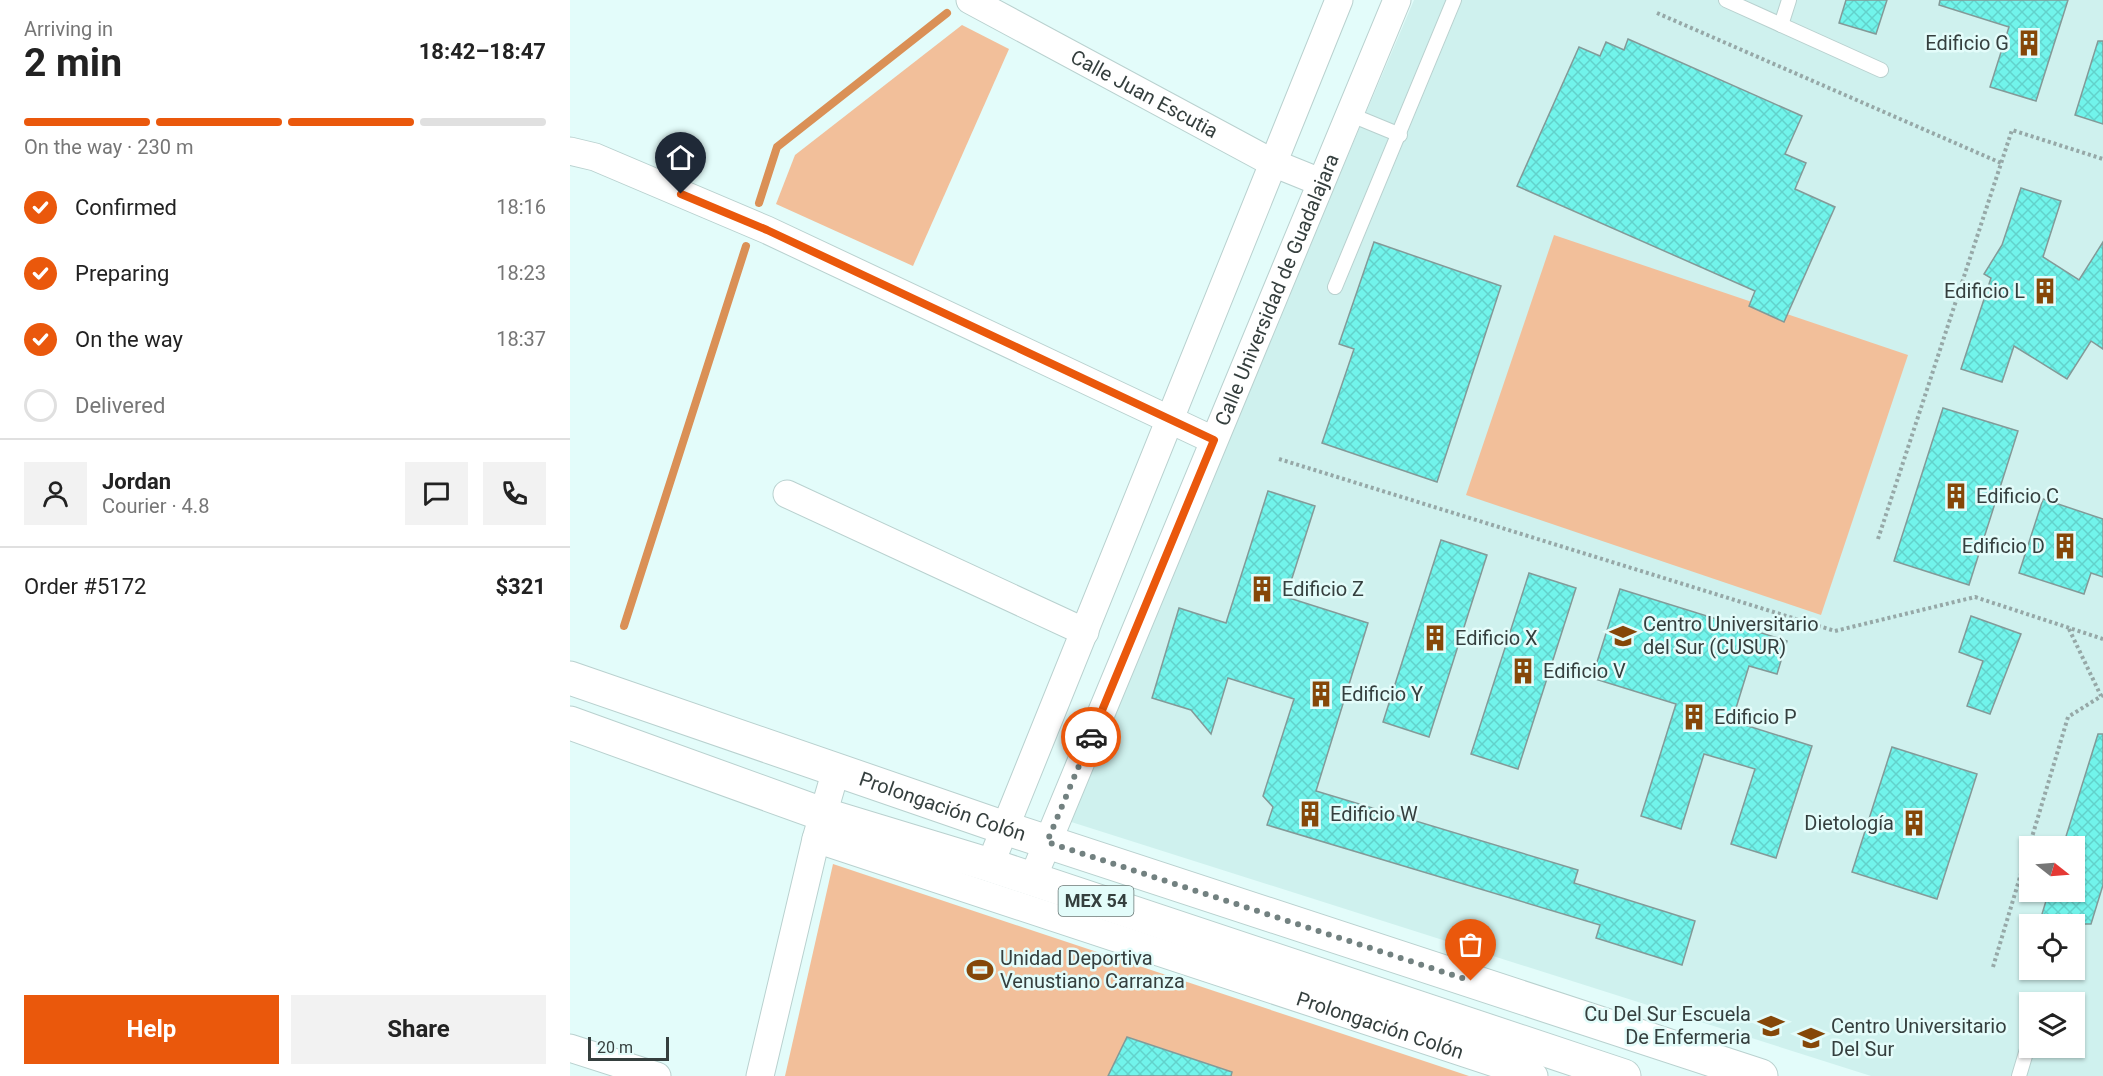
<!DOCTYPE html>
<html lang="en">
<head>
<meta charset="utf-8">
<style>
	:root { --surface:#fff; --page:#f2f2f2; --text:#222; --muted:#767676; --line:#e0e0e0; --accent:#ea580c }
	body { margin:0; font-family:Roboto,sans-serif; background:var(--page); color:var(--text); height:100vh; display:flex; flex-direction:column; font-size:22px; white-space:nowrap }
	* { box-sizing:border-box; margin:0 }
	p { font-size:20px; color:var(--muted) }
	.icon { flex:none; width:33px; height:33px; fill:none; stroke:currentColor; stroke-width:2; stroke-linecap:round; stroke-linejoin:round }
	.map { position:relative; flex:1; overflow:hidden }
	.sheet { display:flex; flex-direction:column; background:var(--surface); width:570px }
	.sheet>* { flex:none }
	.needle { width:39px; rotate:107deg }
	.fabs { position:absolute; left:1449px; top:836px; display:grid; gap:12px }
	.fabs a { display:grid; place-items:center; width:66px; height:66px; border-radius:0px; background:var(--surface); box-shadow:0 2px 4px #0004; font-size:30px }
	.scale { position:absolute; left:18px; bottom:15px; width:81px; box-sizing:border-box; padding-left:6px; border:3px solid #353f3e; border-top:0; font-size:16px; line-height:21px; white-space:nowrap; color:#353f3e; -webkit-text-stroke:4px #e3fcfa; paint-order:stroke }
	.pin { position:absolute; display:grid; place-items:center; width:51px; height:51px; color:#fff; margin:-62px -26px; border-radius:50% 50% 50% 0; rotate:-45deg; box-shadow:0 0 6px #0007 }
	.pin .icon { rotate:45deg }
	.courier { position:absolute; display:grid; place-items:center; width:60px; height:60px; margin:-30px; border:4px solid #ea580c; border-radius:50%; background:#fff; color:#222; box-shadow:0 2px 8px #0007 }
	.overview em { font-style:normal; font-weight:700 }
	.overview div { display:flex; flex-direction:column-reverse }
	.overview { display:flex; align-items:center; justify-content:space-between; height:102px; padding:0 24px }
	h1 { font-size:39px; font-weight:700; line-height:45px }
	.bar { display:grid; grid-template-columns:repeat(4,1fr); gap:9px 6px; align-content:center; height:72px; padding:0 24px }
	.bar i { height:8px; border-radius:4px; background:var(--line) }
	.bar .active { background:var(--accent) }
	.bar p { grid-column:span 4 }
	.line { display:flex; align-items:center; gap:15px; padding:0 24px; border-top:2px solid var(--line) }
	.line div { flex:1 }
	.round { display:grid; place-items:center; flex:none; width:63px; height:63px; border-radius:0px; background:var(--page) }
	ol { padding:0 24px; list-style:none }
	li { display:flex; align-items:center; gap:18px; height:66px }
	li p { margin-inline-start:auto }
	li .icon { padding:6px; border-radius:50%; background:var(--accent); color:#fff; stroke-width:4 }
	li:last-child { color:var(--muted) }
	li i { width:33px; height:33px; border:3px solid var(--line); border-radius:50% }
	.primary-button { display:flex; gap:12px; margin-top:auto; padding:12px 24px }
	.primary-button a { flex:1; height:69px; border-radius:0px; background:var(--accent); color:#fff; font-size:24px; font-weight:700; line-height:69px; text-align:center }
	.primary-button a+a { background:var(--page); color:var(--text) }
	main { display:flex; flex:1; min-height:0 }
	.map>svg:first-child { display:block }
</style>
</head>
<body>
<main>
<section class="sheet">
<div class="overview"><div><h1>2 min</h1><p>Arriving in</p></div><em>18:42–18:47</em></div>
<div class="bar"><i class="active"></i><i class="active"></i><i class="active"></i><i></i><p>On the way · 230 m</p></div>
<ol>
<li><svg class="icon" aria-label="check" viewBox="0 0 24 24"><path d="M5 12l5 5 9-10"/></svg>Confirmed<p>18:16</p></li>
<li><svg class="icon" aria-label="check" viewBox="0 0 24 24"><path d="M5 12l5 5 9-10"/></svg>Preparing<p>18:23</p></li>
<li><svg class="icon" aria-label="check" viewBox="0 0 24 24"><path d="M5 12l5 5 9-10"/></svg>On the way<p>18:37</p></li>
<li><i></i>Delivered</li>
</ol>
<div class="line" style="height:108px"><a class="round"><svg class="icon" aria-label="person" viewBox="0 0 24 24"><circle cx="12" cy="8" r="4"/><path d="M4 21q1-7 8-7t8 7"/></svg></a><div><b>Jordan</b><p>Courier · 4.8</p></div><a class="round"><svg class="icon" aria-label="chat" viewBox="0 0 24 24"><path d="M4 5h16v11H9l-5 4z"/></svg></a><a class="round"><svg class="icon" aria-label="phone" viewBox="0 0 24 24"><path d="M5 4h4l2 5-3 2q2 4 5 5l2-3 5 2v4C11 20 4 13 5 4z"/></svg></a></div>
<div class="line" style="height:78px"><div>Order #5172</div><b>$321</b></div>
<div class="primary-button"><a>Help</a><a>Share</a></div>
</section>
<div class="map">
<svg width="1533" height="1076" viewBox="0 0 1533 1076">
	<defs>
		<pattern id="building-cross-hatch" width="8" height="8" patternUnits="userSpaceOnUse" patternTransform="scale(1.5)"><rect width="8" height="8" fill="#71f4eb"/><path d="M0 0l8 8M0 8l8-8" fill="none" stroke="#62d2cb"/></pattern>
	</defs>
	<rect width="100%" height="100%" fill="#e3fcfa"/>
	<!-- built -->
	<path fill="#cff1ee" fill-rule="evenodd" d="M844,0H1533V1076H1301L495,820ZM1460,846H1504V891H1460ZM1460,924H1504V969H1460ZM1460,1002H1504V1047H1460Z"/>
	<!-- park -->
	<g fill="#f2bf9a">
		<polygon points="392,25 439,49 343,266 206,204 225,155"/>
		<polygon points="984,235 1338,355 1251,615 896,495"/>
		<polygon points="263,864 899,1076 215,1076"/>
	</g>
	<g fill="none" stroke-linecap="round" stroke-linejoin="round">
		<!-- stream -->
		<g stroke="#da9056" stroke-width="8">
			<polyline points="189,203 207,147 377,13"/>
			<polyline points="54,626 176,246"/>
		</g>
	</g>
	<!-- building -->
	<g fill="url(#building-cross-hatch)" stroke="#839a98" stroke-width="1.5">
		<polygon points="1276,0 1317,0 1306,34 1269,23"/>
		<polygon points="1370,0 1498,0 1466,101 1420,87 1439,27 1369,5"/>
		<polygon points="1058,39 1232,116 1215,154 1236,163 1225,189 1265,207 1214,322 1179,306 1185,291 947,186 1009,47 1030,56 1036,42 1054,50"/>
		<polygon points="1528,41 1533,41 1533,124 1505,115"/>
		<polygon points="1451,188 1491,201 1473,257 1509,280 1533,242 1533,349 1521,341 1497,379 1444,346 1432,382 1391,369 1421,278 1414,274 1432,245"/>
		<polygon points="804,242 931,286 867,482 752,443 784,349 769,344"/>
		<polygon points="1373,408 1448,431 1399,585 1324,561"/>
		<polygon points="698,491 745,506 716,597 798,623 746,791 1008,870 1004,883 1125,921 1112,965 1026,938 1030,925 697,825 703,807 693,796 724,699 658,678 641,734 621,710 582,698 609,608 656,623"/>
		<polygon points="1473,499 1533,519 1533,577 1521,573 1514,594 1449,573"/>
		<polygon points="871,540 917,555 859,737 813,722"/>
		<polygon points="959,573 1006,588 948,769 901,754"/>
		<polygon points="1050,589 1217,641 1207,674 1179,666 1162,721 1242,746 1206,858 1161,844 1185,769 1134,754 1111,829 1071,816 1106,704 1022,678"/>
		<polygon points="1401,616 1451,634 1420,714 1397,706 1413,661 1389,652"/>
		<polygon points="1528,734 1533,734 1533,885 1521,924 1469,924 1479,891 1504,891 1504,846 1493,846"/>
		<polygon points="1322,747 1407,774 1367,899 1282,872"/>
		<polygon points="557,1037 662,1072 661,1076 538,1076"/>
	</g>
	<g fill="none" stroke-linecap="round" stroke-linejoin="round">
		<!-- service casing -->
		<g stroke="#b9d1cf" stroke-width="16">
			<g id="service">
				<polyline points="1156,0 1311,70"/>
				<polyline points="1211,25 1219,0"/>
				<polyline points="779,114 830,135"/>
				<polyline points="765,287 884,0"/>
				<polyline points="1449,1076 1458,1046"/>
			</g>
		</g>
		<!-- minor casing -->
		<g stroke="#b9d1cf" stroke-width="29">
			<g id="minor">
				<path id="s1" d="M400,0L703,163L750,182"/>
				<polyline points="0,151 25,157 197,230 643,440"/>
				<polyline points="217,494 515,632"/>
				<path id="s2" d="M246,839L964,1076"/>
				<polyline points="420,865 769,0"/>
				<path id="s3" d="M462,880L827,0"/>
				<polyline points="0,1048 87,1076"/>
				<polyline points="190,1076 246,839 266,770"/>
			</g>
		</g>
		<!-- primary casing -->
		<g stroke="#b9d1cf" stroke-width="35">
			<g id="primary">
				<path id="s4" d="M0,678L435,828L1191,1076"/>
				<polyline points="0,723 252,814 420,865 1054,1076"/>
			</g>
		</g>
		<!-- path -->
		<g stroke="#96a8a7" stroke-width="4" stroke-dasharray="3 3" stroke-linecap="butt">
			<polyline points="1087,13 1431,163"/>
			<polyline points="709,459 1265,631 1405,597 1533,639"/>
			<polyline points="1308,539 1442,130 1533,159"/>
			<polyline points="1499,629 1531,696"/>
			<polyline points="1423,967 1498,717 1533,695"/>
		</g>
		<!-- service -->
		<use href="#service" stroke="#fff" stroke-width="14"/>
		<!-- minor -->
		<use href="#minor" stroke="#fff" stroke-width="27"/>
		<!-- primary -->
		<use href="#primary" stroke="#fff" stroke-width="33"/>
	</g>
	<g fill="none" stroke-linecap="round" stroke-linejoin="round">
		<!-- done -->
		<polyline stroke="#728180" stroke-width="6" stroke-dasharray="0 10.8" points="521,737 477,842 901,981"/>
		<!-- route -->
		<polyline stroke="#ea580c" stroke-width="8" points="111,194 197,230 644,440 521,737"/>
	</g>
	<!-- icons -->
	<defs>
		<g id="building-bare" transform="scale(2.07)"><path d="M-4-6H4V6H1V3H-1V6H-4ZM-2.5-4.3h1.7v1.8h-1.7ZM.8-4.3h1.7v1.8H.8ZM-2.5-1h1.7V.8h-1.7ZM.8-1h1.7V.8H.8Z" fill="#854708" stroke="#e3fcfa" stroke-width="2.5" paint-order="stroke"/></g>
		<g id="university-bare" transform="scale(2.07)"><path d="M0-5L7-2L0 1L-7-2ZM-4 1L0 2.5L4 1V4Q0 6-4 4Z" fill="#854708" stroke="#e3fcfa" stroke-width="2.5" paint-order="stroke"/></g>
		<g id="stadium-bare" transform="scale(2.07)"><path d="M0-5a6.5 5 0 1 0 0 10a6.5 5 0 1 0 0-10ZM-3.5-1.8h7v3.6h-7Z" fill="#854708" stroke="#e3fcfa" stroke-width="2.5" paint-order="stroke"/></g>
	</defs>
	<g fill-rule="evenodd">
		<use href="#building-bare" x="1459" y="43"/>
		<use href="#building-bare" x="1475" y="291"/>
		<use href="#building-bare" x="1386" y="496"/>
		<use href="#building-bare" x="1495" y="546"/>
		<use href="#building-bare" x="692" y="589"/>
		<use href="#university-bare" x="1053" y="636"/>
		<use href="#building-bare" x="865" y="638"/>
		<use href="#building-bare" x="953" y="671"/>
		<use href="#building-bare" x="751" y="694"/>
		<use href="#building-bare" x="1124" y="717"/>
		<use href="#building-bare" x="740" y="814"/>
		<use href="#building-bare" x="1344" y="823"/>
		<use href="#stadium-bare" x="410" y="970"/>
		<use href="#university-bare" x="1201" y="1026"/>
		<use href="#university-bare" x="1241" y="1038"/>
	</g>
	<g text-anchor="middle" stroke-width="5" stroke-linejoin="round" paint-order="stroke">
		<!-- shield labels -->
		<rect fill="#e3fcfa" stroke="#697876" stroke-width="1.5" x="488.5" y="886" width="75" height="30" rx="4.5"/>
		<g font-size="18" font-weight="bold" fill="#353f3e">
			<text x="526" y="907">MEX 54</text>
		</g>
		<!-- poi labels -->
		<g font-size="20" fill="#353f3e" stroke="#e3fcfa" text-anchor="start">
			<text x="1439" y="50" text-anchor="end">Edificio G</text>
			<text x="1455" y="298" text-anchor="end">Edificio L</text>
			<text x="1406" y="503">Edificio C</text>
			<text x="1475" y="553" text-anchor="end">Edificio D</text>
			<text x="712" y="596">Edificio Z</text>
			<text x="1073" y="631">Centro Universitario<tspan x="1073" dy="23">del Sur (CUSUR)</tspan></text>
			<text x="885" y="645">Edificio X</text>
			<text x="973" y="678">Edificio V</text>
			<text x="771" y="701">Edificio Y</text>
			<text x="1144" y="724">Edificio P</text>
			<text x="760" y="821">Edificio W</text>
			<text x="1324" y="830" text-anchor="end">Dietología</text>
			<text x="430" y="965">Unidad Deportiva<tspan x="430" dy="23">Venustiano Carranza</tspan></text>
			<text x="1181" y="1021" text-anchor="end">Cu Del Sur Escuela<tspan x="1181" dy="23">De Enfermeria</tspan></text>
			<text x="1261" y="1033">Centro Universitario<tspan x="1261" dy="23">Del Sur</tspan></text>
		</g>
		<!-- street labels -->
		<g font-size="20" fill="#353f3e" stroke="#e3fcfa">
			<text dy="7" stroke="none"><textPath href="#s1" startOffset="198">Calle Juan Escutia</textPath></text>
			<text dy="7" stroke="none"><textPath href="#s3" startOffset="639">Calle Universidad de Guadalajara</textPath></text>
			<text dy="7" stroke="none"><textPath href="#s4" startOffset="394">Prolongación Colón</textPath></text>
			<text dy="7" stroke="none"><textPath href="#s2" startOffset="594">Prolongación Colón</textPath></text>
		</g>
	</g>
</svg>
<div class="fabs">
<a><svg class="needle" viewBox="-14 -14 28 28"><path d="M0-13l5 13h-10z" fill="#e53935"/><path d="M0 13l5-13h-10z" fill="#767676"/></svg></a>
<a><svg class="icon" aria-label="locate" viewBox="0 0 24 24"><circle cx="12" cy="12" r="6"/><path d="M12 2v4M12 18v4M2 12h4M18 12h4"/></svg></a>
<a><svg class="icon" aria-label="layers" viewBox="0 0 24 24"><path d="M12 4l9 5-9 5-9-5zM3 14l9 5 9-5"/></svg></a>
</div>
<div class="scale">20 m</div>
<div class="pin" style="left:901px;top:981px;background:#ea580c"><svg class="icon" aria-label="bag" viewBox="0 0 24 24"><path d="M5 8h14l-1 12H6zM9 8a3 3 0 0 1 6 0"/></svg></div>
<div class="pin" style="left:111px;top:194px;background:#1f2937"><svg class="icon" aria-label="home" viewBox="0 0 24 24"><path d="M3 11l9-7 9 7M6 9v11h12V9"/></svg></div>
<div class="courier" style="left:521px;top:737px"><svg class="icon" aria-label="car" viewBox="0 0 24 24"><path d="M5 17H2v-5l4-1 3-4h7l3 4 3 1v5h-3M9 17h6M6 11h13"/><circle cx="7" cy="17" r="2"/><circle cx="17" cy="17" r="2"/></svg></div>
</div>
</main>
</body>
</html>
